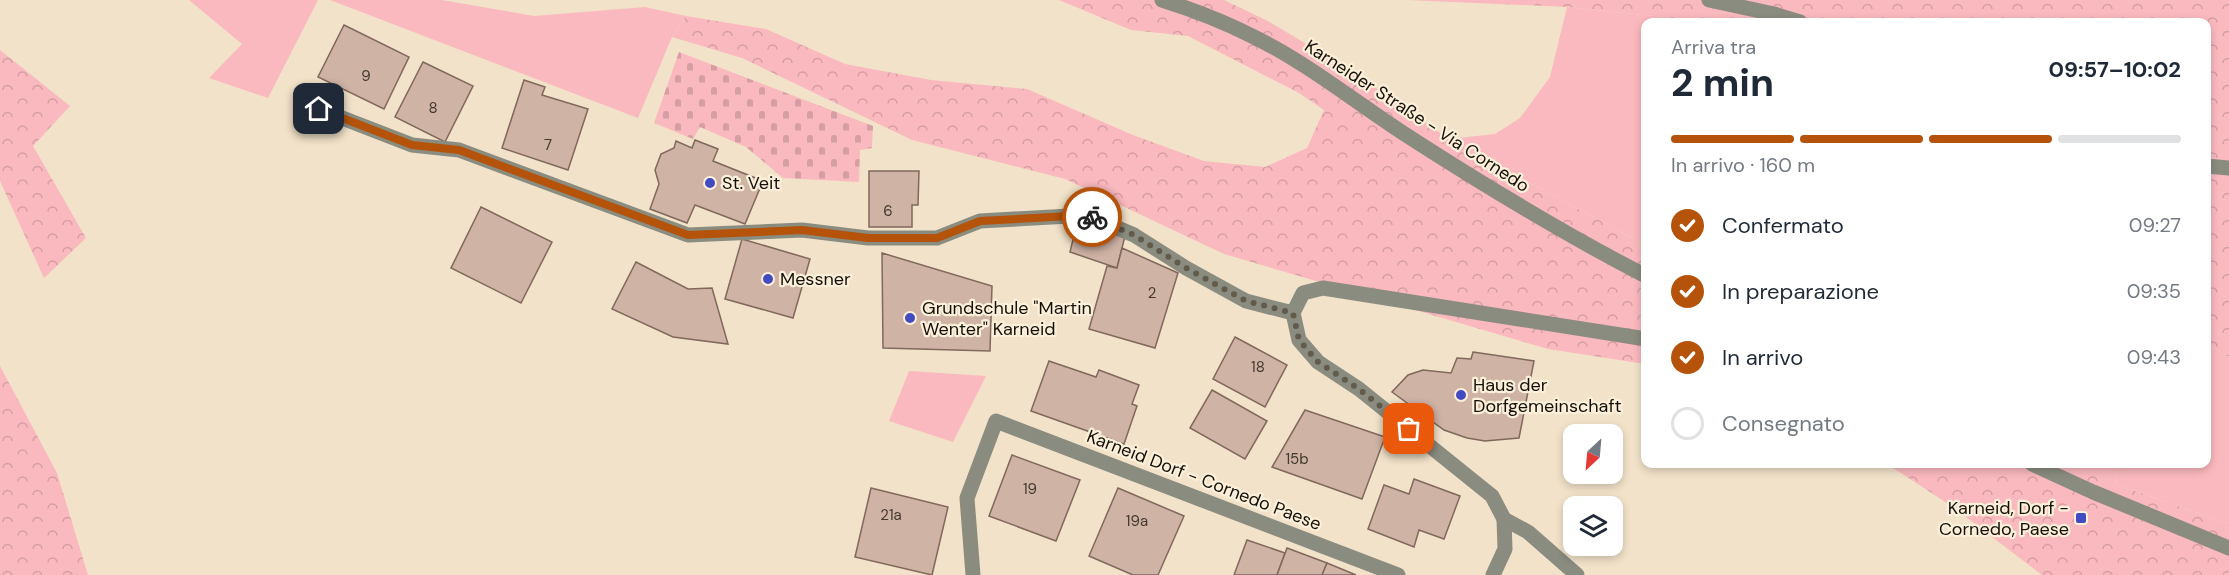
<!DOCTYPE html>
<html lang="it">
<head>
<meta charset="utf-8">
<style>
	:root { --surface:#fff; --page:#f6f6f7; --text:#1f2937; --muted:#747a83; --line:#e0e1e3; --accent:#b45309 }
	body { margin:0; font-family:"DM Sans",sans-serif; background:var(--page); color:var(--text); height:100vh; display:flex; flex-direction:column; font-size:22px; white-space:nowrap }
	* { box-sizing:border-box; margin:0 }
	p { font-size:20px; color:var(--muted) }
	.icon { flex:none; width:33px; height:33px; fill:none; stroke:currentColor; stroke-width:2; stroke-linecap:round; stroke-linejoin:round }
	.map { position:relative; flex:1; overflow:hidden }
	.side { position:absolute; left:1641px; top:18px; width:570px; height:450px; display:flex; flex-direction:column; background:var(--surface); border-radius:12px; box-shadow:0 3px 9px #0003 }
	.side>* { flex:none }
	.needle { width:39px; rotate:206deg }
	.buttons { position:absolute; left:1563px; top:424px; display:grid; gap:12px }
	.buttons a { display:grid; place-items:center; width:60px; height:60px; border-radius:12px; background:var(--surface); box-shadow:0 3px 9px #0003; font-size:30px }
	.pin { position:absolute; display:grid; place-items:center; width:51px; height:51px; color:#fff; margin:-26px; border-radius:12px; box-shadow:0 3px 9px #0006 }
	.courier { position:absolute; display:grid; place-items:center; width:60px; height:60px; margin:-30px; border:4px solid #b45309; border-radius:50%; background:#fff; color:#222; box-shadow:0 2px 8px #0007 }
	.overview em { font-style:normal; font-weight:700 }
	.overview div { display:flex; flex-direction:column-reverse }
	.overview { display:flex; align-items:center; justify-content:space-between; height:102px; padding:0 30px }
	h1 { font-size:39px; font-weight:700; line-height:45px }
	.bar { display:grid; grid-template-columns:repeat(4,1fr); gap:9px 6px; align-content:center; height:72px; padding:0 30px }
	.bar i { height:8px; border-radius:4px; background:var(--line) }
	.bar .selected { background:var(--accent) }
	.bar p { grid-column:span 4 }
	ol { padding:0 30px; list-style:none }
	li { display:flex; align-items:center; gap:18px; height:66px }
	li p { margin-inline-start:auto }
	li .icon { padding:6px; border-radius:50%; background:var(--accent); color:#fff; stroke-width:4 }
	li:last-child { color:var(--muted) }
	li i { width:33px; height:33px; border:3px solid var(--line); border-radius:50% }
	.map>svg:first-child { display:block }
</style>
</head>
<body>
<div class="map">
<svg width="2229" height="575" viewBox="0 0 2229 575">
	<defs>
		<pattern id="forest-crowns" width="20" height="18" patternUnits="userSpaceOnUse" patternTransform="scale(1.5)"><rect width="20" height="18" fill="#fab9be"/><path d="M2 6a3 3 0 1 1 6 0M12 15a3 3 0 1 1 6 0" fill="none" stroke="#d59ea2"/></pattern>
		<pattern id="cemetery-stones" width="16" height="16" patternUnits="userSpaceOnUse" patternTransform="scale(1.5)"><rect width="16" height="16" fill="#fab9be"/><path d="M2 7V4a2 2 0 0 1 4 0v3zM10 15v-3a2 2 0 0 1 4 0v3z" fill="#d59ea2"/></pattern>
	</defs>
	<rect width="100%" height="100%" fill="#f2e2c9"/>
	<!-- green -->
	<g fill="#fab9be">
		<polygon points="189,0 318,0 268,98 209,78 242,44"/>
		<polygon points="330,0 442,0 534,16 645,7 686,16 672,37 638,118"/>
		<polygon points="1567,7 1663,17 1665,22 1646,22 1645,245 1449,139 1495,134 1520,118 1550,77"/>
		<polygon points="2207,344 2229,357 2229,524 2115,484 2118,464 2206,464"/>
		<polygon points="909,371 986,376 953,442 889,421"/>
	</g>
	<!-- forest -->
	<g fill="url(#forest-crowns)">
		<polygon points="1059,0 1224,0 1268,21 1355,73 1449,139 1645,245 1645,364 1548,349 1224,254 1065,179 912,140 742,58 672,37 686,16 766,29 845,64 931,80 1027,89 1133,135 1204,161 1265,167 1307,148 1324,110 1299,93 1188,36 1131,30"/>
		<polygon points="1408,0 2229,0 2229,357 2207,344 2206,22 1665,22 1663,17 1567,7"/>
		<polygon points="0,50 70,106 33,146 86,238 44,278 0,181"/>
		<polygon points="0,366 57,473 88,575 0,575"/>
		<polygon points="1887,464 2118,464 2115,484 2229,524 2229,575 2042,575 1953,507"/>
	</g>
	<!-- cemetery -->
	<polygon fill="url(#cemetery-stones)" points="679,52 873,126 872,148 860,150 859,182 783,178 746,147 700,127 693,139 654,123"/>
	<!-- building -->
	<g fill="#cfb3a5" stroke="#81685c" stroke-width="1.5">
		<polygon points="344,25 409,57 384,109 318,77"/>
		<polygon points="423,62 473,86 445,142 395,117"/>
		<polygon points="524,80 545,87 542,95 588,109 568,170 502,148"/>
		<polygon points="695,140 718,149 713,161 763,181 745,224 695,205 687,223 650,209 659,184 655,170 661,154 674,148 676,141 692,148"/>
		<polygon points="869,171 919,171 918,205 912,205 912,227 869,227"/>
		<polygon points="481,207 552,242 521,303 451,268"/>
		<polygon points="1076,227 1125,236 1117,268 1070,252"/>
		<polygon points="742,239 810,259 793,318 725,299"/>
		<polygon points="1122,248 1178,273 1155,348 1089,329 1107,266 1117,268"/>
		<polygon points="882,253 992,286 990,351 883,348"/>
		<polygon points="636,262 688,289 712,288 728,344 673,337 612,309"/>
		<polygon points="1235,337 1287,365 1265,407 1213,379"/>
		<polygon points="1473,352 1534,361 1519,438 1485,441 1467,438 1444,430 1392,392 1408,375 1423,370 1451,373 1457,358 1471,359"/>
		<polygon points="1049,361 1096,377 1099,370 1139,385 1132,404 1137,406 1124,444 1031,411"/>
		<polygon points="1212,390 1267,421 1245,459 1190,428"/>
		<polygon points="1305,410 1385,437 1362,499 1272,467"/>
		<polygon points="1012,455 1080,480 1056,541 989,516"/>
		<polygon points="1414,479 1460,496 1444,539 1419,530 1414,547 1368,529 1384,485 1409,494"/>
		<polygon points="871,488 948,507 932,575 855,557"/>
		<polygon points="1118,488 1184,516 1158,575 1133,575 1089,556"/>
		<polygon points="1247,540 1285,553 1277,575 1234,575"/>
		<polygon points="1287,548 1327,563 1322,575 1277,575"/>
		<polygon points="1327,563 1356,575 1322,575"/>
	</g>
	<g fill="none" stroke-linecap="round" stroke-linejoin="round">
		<!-- minor -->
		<g stroke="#8a8c80" stroke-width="15">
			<path d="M1162,0C1194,10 1225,22 1254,37C1307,63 1354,101 1403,133C1482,184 1562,233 1646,276"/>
			<polyline points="1709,0 1774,14 1800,22"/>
			<polyline points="319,109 412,145 459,150 688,235 802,230 868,238 937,238 980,221 1087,215 1134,235 1186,268 1246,301 1293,313"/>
			<polyline points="2206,166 2229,168"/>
			<polyline points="2032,464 2093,492 2229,548"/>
			<polyline points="1504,519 1528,532 1577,575"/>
			<polyline points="973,575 967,498 996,421 1398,575"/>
			<polyline points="1493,575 1505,549 1504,519 1492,496 1359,389 1318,362 1299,340 1293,313 1303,293 1323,288 1646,339"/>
		</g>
	</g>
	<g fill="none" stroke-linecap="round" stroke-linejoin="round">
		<!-- done -->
		<polyline stroke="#625a4b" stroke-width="6" stroke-dasharray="0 10.8" points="1092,217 1134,235 1186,268 1246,301 1293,313 1299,340 1318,362 1359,389 1409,429"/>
		<!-- route -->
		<polyline stroke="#b45309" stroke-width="8" points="319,109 412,145 459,150 688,235 802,230 868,238 937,238 980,221 1088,215 1092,217"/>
	</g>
	<!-- markers -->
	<g fill="#424bbf" stroke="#fcf0db" stroke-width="2">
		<circle cx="710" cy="183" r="6"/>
		<circle cx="768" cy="279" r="6"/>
		<circle cx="910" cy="318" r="6"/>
		<circle cx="1461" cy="395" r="6"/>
		<rect x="2075" y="512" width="12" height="12" rx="3"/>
	</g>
	<g text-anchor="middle" stroke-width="4.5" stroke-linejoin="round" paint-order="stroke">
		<!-- number labels -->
		<g font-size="15" fill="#44392e">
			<text x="366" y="81">9</text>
			<text x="433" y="113">8</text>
			<text x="548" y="150">7</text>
			<text x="888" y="216">6</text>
			<text x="1152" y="298">2</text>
			<text x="1258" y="372">18</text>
			<text x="1297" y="464">15b</text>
			<text x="1030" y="494">19</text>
			<text x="891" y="520">21a</text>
			<text x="1137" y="526">19a</text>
		</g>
		<!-- street labels -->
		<g font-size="18" fill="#151007" stroke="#fcf0db">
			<text transform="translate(1417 116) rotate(33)" y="6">Karneider Straße - Via Cornedo</text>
			<text transform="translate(1204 480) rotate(21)" y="6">Karneid Dorf - Cornedo Paese</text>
		</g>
		<!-- poi labels -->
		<g font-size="18" fill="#151007" stroke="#fcf0db" text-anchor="start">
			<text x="722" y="189">St. Veit</text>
			<text x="780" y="285">Messner</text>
			<text x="922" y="314">Grundschule "Martin<tspan x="922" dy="21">Wenter" Karneid</tspan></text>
			<text x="1473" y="391">Haus der<tspan x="1473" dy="21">Dorfgemeinschaft</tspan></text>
			<text x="2069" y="514" text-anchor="end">Karneid, Dorf -<tspan x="2069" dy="21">Cornedo, Paese</tspan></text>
		</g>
	</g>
</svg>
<div class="buttons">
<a><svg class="needle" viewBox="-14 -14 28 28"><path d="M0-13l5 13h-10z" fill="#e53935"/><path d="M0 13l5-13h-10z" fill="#747a83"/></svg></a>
<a><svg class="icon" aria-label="layers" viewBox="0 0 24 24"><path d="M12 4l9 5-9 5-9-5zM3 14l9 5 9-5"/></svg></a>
</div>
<div class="pin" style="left:1409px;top:429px;background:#ea580c"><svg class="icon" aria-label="bag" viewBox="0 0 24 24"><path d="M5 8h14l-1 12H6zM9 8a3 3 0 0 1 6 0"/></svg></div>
<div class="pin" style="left:319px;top:109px;background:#1f2937"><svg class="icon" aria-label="home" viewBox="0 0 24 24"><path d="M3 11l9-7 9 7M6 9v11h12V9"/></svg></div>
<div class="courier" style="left:1092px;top:217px"><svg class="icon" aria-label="bike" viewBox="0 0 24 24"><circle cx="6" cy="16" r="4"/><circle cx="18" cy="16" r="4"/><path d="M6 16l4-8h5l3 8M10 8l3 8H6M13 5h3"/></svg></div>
<section class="side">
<div class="overview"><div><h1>2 min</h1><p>Arriva tra</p></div><em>09:57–10:02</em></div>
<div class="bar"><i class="selected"></i><i class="selected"></i><i class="selected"></i><i></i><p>In arrivo · 160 m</p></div>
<ol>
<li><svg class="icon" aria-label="check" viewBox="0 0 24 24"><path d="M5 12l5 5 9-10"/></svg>Confermato<p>09:27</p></li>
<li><svg class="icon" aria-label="check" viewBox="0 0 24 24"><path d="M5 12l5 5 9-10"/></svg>In preparazione<p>09:35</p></li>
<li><svg class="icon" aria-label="check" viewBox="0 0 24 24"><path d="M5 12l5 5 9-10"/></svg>In arrivo<p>09:43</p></li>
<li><i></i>Consegnato</li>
</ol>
</section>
</div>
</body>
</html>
